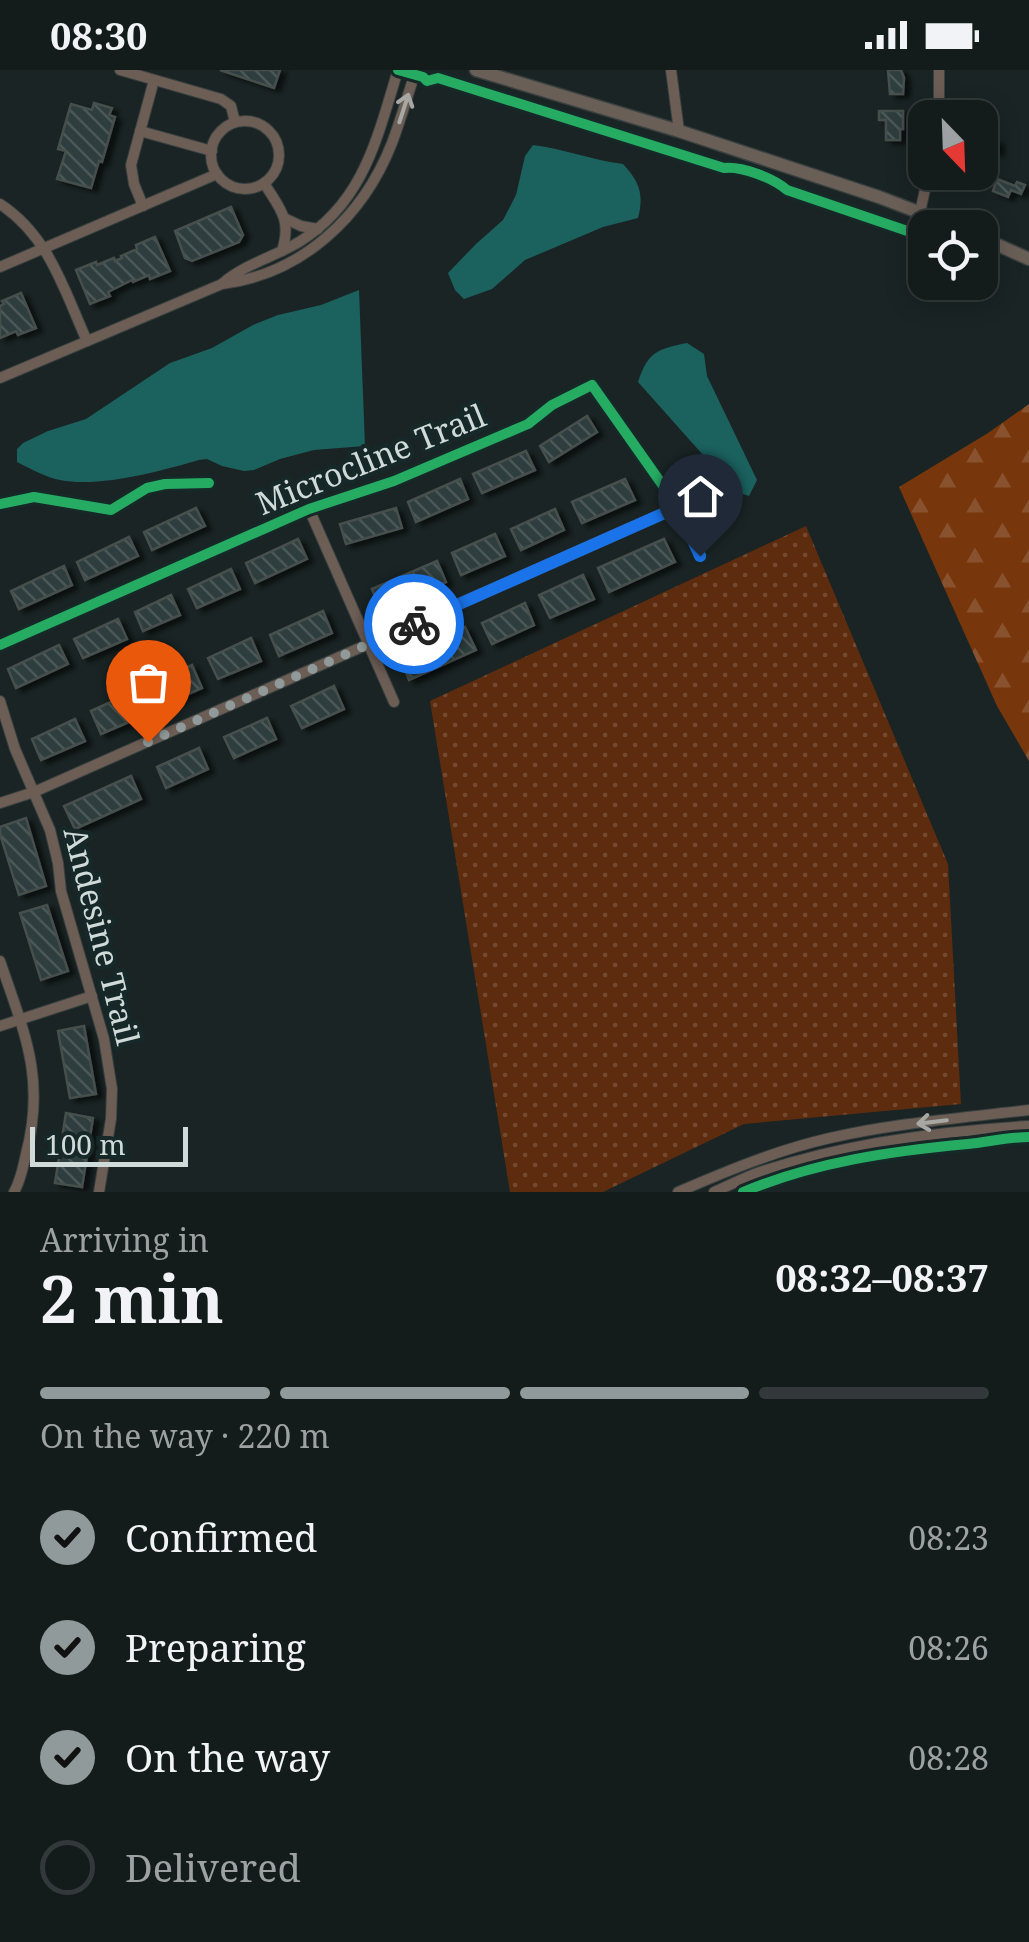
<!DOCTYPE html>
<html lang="en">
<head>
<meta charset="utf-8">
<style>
	:root { --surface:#141b1b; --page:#1d2424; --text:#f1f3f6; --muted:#9da1a3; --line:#33393a; --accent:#909a9a }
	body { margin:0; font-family:"Noto Serif",serif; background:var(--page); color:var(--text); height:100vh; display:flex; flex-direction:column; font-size:38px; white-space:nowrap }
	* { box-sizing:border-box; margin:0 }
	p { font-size:32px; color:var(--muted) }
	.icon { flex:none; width:55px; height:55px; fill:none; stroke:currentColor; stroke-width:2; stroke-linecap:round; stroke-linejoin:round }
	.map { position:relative; height:1122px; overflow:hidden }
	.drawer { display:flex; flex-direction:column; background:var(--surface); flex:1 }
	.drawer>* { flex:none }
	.needle { width:65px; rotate:157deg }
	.controls { position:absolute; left:908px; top:30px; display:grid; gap:20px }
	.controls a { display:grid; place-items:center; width:90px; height:90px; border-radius:20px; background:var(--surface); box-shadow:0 5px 25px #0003,0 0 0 2px var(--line); font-size:50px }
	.scale { position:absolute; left:30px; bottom:25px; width:158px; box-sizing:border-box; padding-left:10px; border:5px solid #cfdad9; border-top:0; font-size:28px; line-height:35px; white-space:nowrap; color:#cfdad9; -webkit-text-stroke:8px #162827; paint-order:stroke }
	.pin { position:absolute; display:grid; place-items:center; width:85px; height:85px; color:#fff; margin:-102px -42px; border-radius:50% 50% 50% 0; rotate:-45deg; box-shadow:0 0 10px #0007 }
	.pin .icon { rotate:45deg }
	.courier { position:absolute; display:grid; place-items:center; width:100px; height:100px; margin:-50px; border:8px solid #1a73e8; border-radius:50%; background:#fff; color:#222; box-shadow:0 2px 12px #0007 }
	.head em { font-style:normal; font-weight:700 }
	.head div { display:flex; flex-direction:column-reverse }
	.head { display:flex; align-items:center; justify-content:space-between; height:170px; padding:0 40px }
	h1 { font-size:65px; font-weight:700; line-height:75px }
	.bar { display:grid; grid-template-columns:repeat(4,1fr); gap:15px 10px; align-content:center; height:120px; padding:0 40px }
	.bar i { height:12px; border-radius:8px; background:var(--line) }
	.bar .selected { background:var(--accent) }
	.bar p { grid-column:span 4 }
	ol { padding:0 40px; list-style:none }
	li { display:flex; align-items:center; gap:30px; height:110px }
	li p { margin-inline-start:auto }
	li .icon { padding:10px; border-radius:50%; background:var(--accent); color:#111; stroke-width:4 }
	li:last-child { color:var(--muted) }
	li i { width:55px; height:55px; border:5px solid var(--line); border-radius:50% }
	.status { display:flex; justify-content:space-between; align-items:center; height:70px; padding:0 50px; background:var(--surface); direction:ltr }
	.status svg { height:28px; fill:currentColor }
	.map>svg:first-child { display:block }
</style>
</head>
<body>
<div class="status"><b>08:30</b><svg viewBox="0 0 49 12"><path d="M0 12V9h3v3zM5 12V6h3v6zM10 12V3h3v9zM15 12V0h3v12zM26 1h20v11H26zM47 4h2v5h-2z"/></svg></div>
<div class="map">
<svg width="1029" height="1122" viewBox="0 0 1029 1122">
	<defs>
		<pattern id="grass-dots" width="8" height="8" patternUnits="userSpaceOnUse" patternTransform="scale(2.5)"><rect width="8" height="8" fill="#5d2b0d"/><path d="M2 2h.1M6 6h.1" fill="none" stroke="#734930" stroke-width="1.8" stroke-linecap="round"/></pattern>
		<pattern id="forest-firs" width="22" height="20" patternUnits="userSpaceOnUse" patternTransform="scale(2.5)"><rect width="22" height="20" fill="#77360b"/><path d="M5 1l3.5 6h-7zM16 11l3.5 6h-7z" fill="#89522e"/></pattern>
		<pattern id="building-back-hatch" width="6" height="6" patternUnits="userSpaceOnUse" patternTransform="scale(2.5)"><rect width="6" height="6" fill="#2f3c3c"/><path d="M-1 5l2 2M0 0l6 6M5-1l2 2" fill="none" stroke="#4c5858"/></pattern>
		<filter id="shadow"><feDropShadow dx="6" dy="3.5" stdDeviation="2.5" flood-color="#0009"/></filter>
	</defs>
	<rect width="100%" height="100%" fill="#1a2424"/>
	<!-- grass -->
	<polygon fill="url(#grass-dots)" points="806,456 948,794 961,1034 744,1054 603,1122 510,1122 430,631"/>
	<!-- forest -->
	<polygon fill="url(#forest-firs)" points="1029,334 1029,691 997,636 899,417 988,363"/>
	<!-- water -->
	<g fill="#1b615e">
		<path d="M533,75C564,79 592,90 623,94C640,112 644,125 638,148L603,157L525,190L492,219L464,229L455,220L448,203L476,174L503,150L516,125L525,86Z"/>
		<path d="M359,220L365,376L314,380L280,389L254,400L244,401L222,396L207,389L199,390C161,401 99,418 60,410C45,407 31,399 17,392V379L23,373L48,361L86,349L170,293L212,278L253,255L278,245L321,235Z"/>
		<path d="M687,273L704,284L707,306L757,410L749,426L736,422L638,312C648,282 657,279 687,273Z"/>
	</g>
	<!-- building -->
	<g fill="url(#building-back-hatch)" stroke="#474f4e" stroke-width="2.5" filter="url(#shadow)">
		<polygon points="220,0 280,0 274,18"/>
		<polygon points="888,0 901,0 904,8 903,24 890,24"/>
		<polygon points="94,33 112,38 109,45 115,47 102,92 99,91 91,118 57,109 66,81 58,79 71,34 92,40"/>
		<polygon points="879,41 903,41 903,59 900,59 900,70 886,70 886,50 879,50"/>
		<polygon points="980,56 988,56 989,71 997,71 998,81 985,82 985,72 980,72"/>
		<polygon points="997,109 1015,116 1017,112 1025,115 1021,124 1011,120 1008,127 993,121"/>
		<polygon points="231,137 243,165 239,172 192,191 185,188 175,161"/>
		<polygon points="155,167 170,201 150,209 149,205 133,212 132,210 108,222 110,226 90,234 76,200 96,192 97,195 114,188 115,191 122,188 121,186 137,179 136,175"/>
		<polygon points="21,223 36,258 18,265 16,261 0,268 0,236 4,234 2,231"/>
		<polygon points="587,346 597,362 549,392 540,376"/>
		<polygon points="526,381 535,400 482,423 473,404"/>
		<polygon points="460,409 468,429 416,452 408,432"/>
		<polygon points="625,409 635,430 582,453 572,432"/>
		<polygon points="196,438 205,456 152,480 144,462"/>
		<polygon points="396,438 402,458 346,474 340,454"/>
		<polygon points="555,439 564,460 521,480 511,459"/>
		<polygon points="495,464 505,486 461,505 452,483"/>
		<polygon points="129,467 138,486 85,510 77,492"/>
		<polygon points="298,469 307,489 255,513 246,493"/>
		<polygon points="664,469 675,492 609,522 598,498"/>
		<polygon points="437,491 446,512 381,542 372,519"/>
		<polygon points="64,496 72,515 19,539 11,521"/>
		<polygon points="231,499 240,519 197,538 188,519"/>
		<polygon points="583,505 594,529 550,548 539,525"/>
		<polygon points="171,525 180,545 143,561 135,542"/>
		<polygon points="525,533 534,555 492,574 482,553"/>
		<polygon points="323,541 332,563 279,586 270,565"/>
		<polygon points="118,549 127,569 83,588 74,569"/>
		<polygon points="465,557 476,580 409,610 400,587"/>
		<polygon points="251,568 261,591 218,609 208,588"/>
		<polygon points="59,575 68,594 16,618 8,599"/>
		<polygon points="192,595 202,618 158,637 149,614"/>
		<polygon points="334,616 344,639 302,658 291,636"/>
		<polygon points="133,622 143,646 101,664 91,641"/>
		<polygon points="267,648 276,669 234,688 224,667"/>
		<polygon points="75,649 85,671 41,690 32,669"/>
		<polygon points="199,678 208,699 166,718 157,697"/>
		<polygon points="131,706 141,729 75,759 64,736"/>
		<polygon points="26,748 46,816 19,825 0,764 0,757"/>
		<polygon points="47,835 68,901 41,910 20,843"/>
		<polygon points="84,956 96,1024 70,1028 58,961"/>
		<polygon points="66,1043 93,1048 82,1117 55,1113"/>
	</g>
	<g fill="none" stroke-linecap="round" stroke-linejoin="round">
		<!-- minor casing -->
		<g stroke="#384040" stroke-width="12">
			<g id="minor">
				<polyline points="120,0 221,29 231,36 235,52"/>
				<polyline points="671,0 679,61"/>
				<polyline points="939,0 939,48"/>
				<circle cx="245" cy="85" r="34"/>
				<polyline points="140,61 212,81"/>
				<path d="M264,113C280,139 292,149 282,181"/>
				<path d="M0,134C49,166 64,220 87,271"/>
				<polyline points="143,136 134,114 131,95 154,10"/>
				<polyline points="920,142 929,102"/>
				<polyline points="286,149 301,156 318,159"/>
				<polyline points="0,197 217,104"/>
				<path d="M223,213C245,194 274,187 299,172C364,132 377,68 398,0"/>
				<path d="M0,308L222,214C302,204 363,147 392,73C401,49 408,24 416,0"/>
				<polyline points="309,439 394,632"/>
				<polyline points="0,575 309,439 394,411 528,354 552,335 592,315 678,437 701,486"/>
				<polyline points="0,631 15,679 50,760 58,793 61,821 104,969 112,1019 111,1049 99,1122"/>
				<polyline points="0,733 34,722 678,437"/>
				<path d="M0,891C24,962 46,1008 26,1084C23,1097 21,1110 14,1122"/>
				<polyline points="0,956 92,926"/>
				<path d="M678,1122C727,1101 777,1080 830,1068C895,1053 963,1048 1029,1040"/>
				<path d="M714,1122C730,1115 747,1106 763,1101C848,1073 940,1061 1029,1056"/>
			</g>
		</g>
		<!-- major casing -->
		<g stroke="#384040" stroke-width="15">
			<g id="major">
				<polyline points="476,0 679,61 879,127 960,158"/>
				<polyline points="980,167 1029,189"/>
			</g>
		</g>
		<!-- minor -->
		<use href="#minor" stroke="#6c5d55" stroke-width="10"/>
		<!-- major -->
		<use href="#major" stroke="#6a5f57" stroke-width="12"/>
		<!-- cycleway casing -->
		<g stroke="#162827" stroke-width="16">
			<g id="cycleway">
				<path d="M398,0L423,7L427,11L438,8L724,98C742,96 773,108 787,120L925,167"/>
				<polyline points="0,434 34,427 111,440 147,418 165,414 209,413"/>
				<polyline points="0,575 309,439 394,411 528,354 552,335 592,315 678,437 701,486"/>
				<path d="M743,1122C815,1092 891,1081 968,1074C988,1072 1008,1067 1029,1067"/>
			</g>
		</g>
		<!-- cycleway -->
		<use href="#cycleway" stroke="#26ab63" stroke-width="10"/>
	</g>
	<!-- one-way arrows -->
	<defs><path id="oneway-shaft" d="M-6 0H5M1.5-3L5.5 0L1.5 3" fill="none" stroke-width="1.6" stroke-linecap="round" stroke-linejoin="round" transform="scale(2.5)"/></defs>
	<g stroke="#a7a8a4">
		<use href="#oneway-shaft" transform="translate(404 38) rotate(-72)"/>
		<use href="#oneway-shaft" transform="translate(932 1052) rotate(173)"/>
	</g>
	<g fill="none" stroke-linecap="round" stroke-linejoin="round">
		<!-- done -->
		<polyline stroke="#909a9a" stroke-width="10" stroke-dasharray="0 18" points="148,672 414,554"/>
		<!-- route -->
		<polyline stroke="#1a73e8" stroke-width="12" points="414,554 678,437 700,486"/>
	</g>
	<g text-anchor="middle" stroke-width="9" stroke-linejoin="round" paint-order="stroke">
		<!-- street labels -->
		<g font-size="32" fill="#cfdad9" stroke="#162827">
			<text transform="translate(371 390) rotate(-22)" y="11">Microcline Trail</text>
			<text transform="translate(101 866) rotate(76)" y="11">Andesine Trail</text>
		</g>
	</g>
</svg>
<div class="controls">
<a><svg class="needle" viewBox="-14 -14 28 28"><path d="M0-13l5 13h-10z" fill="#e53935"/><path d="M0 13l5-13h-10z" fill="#9da1a3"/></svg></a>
<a><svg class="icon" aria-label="locate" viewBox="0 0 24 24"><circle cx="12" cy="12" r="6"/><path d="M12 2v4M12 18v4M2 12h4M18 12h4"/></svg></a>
</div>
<div class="scale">100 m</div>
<div class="pin" style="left:148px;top:672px;background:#ea580c"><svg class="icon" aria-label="bag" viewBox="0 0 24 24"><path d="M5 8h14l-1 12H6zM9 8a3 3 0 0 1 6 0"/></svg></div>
<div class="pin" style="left:700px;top:486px;background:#1f2937"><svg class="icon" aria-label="home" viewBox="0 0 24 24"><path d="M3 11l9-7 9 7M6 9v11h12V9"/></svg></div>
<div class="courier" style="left:414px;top:554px"><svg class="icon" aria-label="bike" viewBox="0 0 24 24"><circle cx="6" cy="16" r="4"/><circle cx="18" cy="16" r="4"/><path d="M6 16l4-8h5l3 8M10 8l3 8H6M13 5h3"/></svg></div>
</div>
<section class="drawer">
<div class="head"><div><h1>2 min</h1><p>Arriving in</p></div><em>08:32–08:37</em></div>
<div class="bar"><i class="selected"></i><i class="selected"></i><i class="selected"></i><i></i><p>On the way · 220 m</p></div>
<ol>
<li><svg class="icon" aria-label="check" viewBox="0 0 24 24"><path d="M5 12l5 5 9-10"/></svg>Confirmed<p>08:23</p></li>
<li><svg class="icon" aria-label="check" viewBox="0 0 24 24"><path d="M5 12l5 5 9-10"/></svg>Preparing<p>08:26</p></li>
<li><svg class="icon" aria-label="check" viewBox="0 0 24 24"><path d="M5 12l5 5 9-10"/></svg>On the way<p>08:28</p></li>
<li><i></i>Delivered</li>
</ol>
</section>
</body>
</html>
